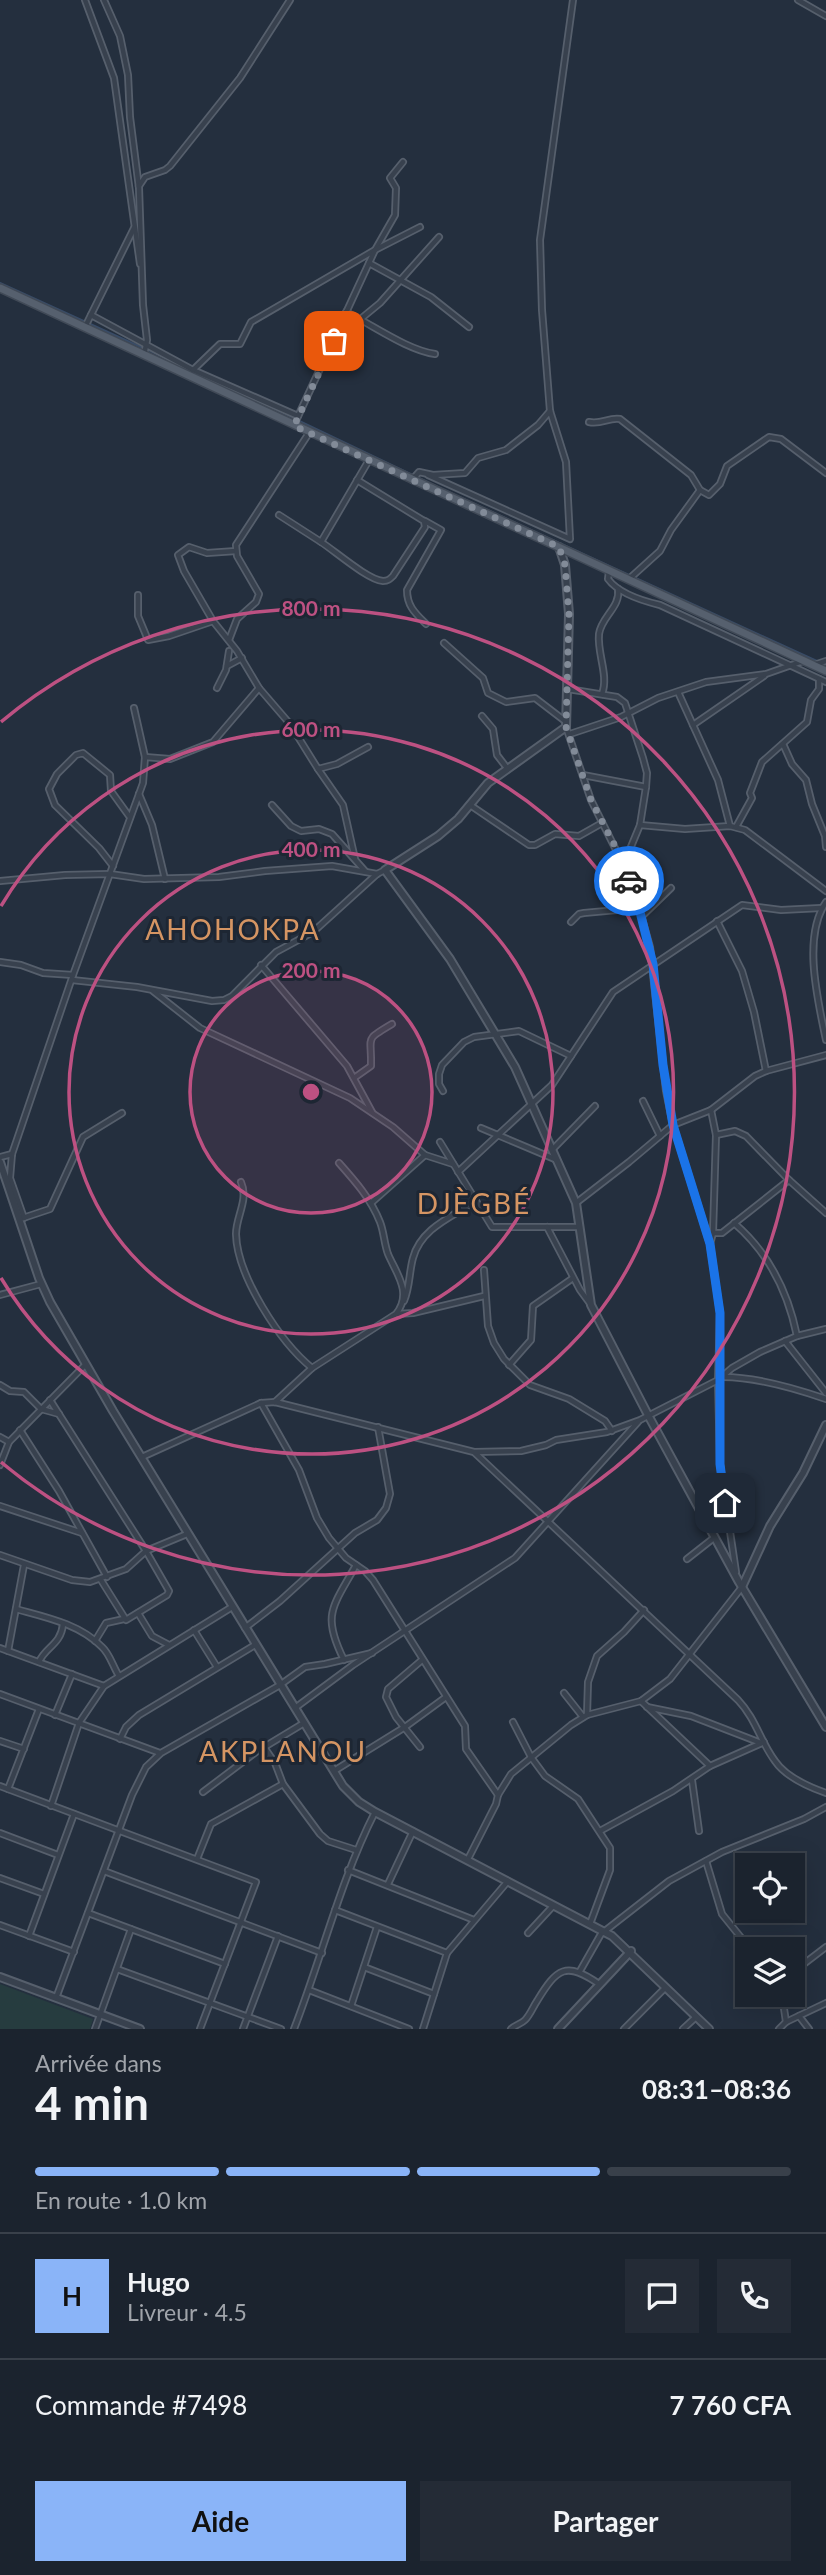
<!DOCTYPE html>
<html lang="fr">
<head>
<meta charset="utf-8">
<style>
	:root { --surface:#1b232e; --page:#242b36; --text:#f1f3f6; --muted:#a0a4aa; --line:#39404a; --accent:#8ab4f8 }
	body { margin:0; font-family:Lato,sans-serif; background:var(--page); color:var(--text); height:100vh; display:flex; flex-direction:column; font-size:26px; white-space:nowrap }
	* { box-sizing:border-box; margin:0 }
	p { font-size:23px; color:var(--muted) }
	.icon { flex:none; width:38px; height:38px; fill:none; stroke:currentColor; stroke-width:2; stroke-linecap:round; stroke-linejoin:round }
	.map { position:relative; height:2029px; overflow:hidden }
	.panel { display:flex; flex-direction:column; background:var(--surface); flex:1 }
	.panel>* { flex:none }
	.buttons { position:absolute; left:735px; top:1853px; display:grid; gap:14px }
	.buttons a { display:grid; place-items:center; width:70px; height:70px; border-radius:0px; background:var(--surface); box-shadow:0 7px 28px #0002,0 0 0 2px var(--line); font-size:35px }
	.pin { position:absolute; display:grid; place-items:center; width:60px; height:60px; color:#fff; margin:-30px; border-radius:14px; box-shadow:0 4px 10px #0006 }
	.courier { position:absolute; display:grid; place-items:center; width:70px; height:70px; margin:-35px; border:5px solid #1a73e8; border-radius:50%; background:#fff; color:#222; box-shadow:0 2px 9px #0007 }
	.headline em { font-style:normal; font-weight:700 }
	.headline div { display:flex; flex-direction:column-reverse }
	.headline { display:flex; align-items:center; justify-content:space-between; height:119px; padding:0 35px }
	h1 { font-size:46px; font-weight:700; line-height:52px }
	.bar { display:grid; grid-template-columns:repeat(4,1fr); gap:10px 7px; align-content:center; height:84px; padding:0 35px }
	.bar i { height:9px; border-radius:5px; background:var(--line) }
	.bar .active { background:var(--accent) }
	.bar p { grid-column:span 4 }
	.line { display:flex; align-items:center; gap:18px; padding:0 35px; border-top:2px solid var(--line) }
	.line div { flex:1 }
	.round { display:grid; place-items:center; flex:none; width:74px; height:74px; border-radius:0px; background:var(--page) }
	.cta { display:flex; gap:14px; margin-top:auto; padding:14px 35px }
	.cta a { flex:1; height:80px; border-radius:0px; background:var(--accent); color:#111; font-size:28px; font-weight:700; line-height:80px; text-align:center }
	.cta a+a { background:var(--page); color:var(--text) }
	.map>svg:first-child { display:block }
</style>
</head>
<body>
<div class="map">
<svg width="826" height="2029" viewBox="0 0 826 2029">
	<rect width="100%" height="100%" fill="#242f3e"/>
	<!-- green -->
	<polygon fill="#263c3f" points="0,1984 93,2019 90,2029 0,2029"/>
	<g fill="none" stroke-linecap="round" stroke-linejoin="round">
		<!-- stream -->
		<g stroke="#394c67" stroke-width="2">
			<polyline points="0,283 143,348"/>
			<polyline points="148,350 174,362"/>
			<polyline points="243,394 442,489 819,662"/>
		</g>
		<!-- minor casing -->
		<g stroke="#565f6c" stroke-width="8">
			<g id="minor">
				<polyline points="85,0 114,78 140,264"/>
				<polyline points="104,0 120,36 128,75 130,117 139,188 143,305 147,340 144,355"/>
				<polyline points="798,0 826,16"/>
				<polyline points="139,186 145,177 165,170 170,166 240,78 290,0"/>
				<polyline points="369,263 431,297 469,327"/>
				<path d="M346,312C373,325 407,350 435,354"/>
				<polyline points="91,315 193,370 298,416"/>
				<polyline points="85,327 134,228"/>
				<polyline points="335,340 380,303 439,237"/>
				<polyline points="193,370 220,344 240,344 251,322 375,250 395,215 396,188 390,178 403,162"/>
				<path d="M589,422C601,425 609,417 620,419L691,475L700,490L709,495L720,484L727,466L769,437L781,439L826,473"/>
				<polyline points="294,425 375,250 420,227"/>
				<polyline points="428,475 570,539 566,462 550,411 542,310 540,240 573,0"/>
				<polyline points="412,480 419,472 433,475 465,473 478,458 506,450 538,425 550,411"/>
				<polyline points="279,515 321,542 369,460"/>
				<path d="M425,521L441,530L407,590C407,606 415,613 426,624"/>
				<path d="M321,542C335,551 368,580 383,581C388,581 390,579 393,576L425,527L424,521L357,480"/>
				<polyline points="236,551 207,553 189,547 178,555 184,571 213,621 237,651 259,688 290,724 318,769 337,764 368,747"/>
				<path d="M609,571L608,579C619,594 643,601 660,605L826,682"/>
				<polyline points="629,579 660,551 671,530 700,490"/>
				<polyline points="138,595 138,616 148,640 169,636 213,621"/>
				<polyline points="229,640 237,619 256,602 259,594 237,556 236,545 309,433"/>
				<polyline points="444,643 483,678 488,693 506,702 535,698 565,721"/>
				<polyline points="814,665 826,661"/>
				<polyline points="227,666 242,658"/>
				<polyline points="217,688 226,670 229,651"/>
				<polyline points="568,689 617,697 625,703 643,758 647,773 646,787 640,825 623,866"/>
				<polyline points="678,692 718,780 730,826"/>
				<path d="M602,694C609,675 597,654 599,634C601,617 621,607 618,589"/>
				<polyline points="482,716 493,729 497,755 507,768"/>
				<polyline points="693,725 764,676"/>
				<polyline points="566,727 591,800 617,852 639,908 650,947 666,1091 673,1125 710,1244"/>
				<polyline points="570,734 621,717 658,698 706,682 766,674 803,661"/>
				<polyline points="783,744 792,764 806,780 812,804 825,836 826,847"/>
				<polyline points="145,757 170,759 213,742 259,688"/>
				<polyline points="318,769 343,805 355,859"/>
				<polyline points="583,775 646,787"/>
				<polyline points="139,794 152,825 165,879"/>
				<polyline points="272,805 291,826 301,831 319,829 332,834 365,871"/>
				<polyline points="470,805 529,845 535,845 555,834 579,836 602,823"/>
				<polyline points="640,825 685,829 730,826 745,830 826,891"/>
				<polyline points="736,827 752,798 750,793 762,762 807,722 811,700 819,689 819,679"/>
				<polyline points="113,866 99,848 55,805 49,789 57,774 76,755 83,753 110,775 111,791 129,816"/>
				<polyline points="0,881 65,875 110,874 144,879 219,877 265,871 332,866 377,874"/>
				<path d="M826,902C802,937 818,1001 826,1040"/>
				<polyline points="642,916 671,888"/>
				<polyline points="717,921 742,971 754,1012 766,1071"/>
				<polyline points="571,922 579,914 584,913 639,908"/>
				<polyline points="0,962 21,965 43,973 73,975"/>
				<polyline points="261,965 347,1066 372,1112"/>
				<polyline points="72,980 137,987 212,1001 224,1000 232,996 276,952 313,932 377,874 385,870"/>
				<polyline points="153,991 200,1028 350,1098 393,1127 425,1155"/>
				<path d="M354,1078L371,1066C372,1036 363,1041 392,1024"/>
				<polyline points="443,1091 439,1084 439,1074 442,1065 464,1042 474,1037 519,1031 571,1056"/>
				<polyline points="643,1101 660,1136"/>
				<polyline points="711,1110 716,1135 713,1233 710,1244 720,1313 718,1380 720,1464 736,1572"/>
				<polyline points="481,1128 557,1160"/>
				<polyline points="716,1135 735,1131 746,1136 789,1180 826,1213"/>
				<polyline points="440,1142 492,1227 580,1227"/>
				<polyline points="552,1150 595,1106"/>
				<polyline points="0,1157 12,1154"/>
				<polyline points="458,1172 552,1085 613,992 742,905 781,910 821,908"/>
				<path d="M241,1182C249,1200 236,1216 236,1234C237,1276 280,1342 312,1368"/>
				<polyline points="371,1203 425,1155 453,1164"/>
				<polyline points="576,1203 629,1162 673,1125 711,1110 755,1076 766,1071 826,1055"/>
				<polyline points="23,1218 50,1209 83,1137 122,1113"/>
				<polyline points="24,1218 10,1178 12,1154 73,975 143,783 145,757 134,708"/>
				<path d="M734,1223C768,1252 788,1292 797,1336"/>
				<polyline points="547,1227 580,1290 591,1305"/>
				<polyline points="713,1233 722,1233 789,1180"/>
				<polyline points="484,1270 488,1326 494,1343 504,1359 530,1385 569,1399 605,1421 612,1431"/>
				<polyline points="0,1295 41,1284"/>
				<path d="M404,1301C410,1287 409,1272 413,1258C421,1228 452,1217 476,1201"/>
				<polyline points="397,1314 413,1313 484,1296"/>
				<polyline points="785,1341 826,1393"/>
				<polyline points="509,1365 531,1340 533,1306 573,1278"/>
				<path d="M723,1377C757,1377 794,1388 826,1399"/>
				<polyline points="0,1385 10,1391 24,1392 41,1409 59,1414"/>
				<polyline points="50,1400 146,1551 169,1591 167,1595 126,1620 101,1580"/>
				<path d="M275,1402L312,1368L396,1314C413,1293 396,1273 388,1254C384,1243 384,1232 380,1222C371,1199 355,1181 339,1163"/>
				<polyline points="261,1403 299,1470 317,1518 329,1538 346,1558 365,1571 373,1580 465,1726 466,1749 498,1795"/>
				<polyline points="20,1430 59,1491 107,1577"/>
				<polyline points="0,1437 9,1442"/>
				<path d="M475,1453L738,1700C756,1719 760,1741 775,1761C785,1776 809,1787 826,1793"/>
				<polyline points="142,1457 261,1403 275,1402 474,1452 521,1451 546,1445 556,1440 607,1432 640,1420 718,1380 732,1368 760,1352 797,1336 826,1329"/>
				<polyline points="0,1465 9,1442 85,1365"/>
				<polyline points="0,1506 82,1533"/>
				<polyline points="0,1555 72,1580 90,1582 126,1569 146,1551 187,1534"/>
				<polyline points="687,1559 715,1537"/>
				<path d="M16,1609C45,1617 80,1624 102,1647C110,1654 113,1667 119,1676"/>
				<polyline points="138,1613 152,1636 169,1645"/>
				<polyline points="245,1628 280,1601 355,1533 377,1520 386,1508 390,1494 378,1427"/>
				<polyline points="194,1630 217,1667"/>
				<polyline points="95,1641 106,1623 124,1619"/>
				<polyline points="0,1648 104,1686"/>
				<polyline points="8,1651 24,1565"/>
				<path d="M344,1660C321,1614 333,1607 356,1565"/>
				<path d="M39,1662C45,1647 61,1645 63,1624"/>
				<polyline points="564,1693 583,1717"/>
				<polyline points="0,1694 160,1753"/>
				<polyline points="641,1701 710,1766"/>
				<polyline points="647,1707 691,1716 761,1743"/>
				<polyline points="295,1708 353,1665 515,1558 638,1422"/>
				<polyline points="55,1715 72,1674"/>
				<polyline points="587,1715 588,1682 597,1656 624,1632 644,1610"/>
				<polyline points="513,1722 531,1757 545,1776 578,1799 610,1848 610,1870 590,1924"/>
				<polyline points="120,1739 126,1727 139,1715 255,1645"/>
				<polyline points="0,1741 24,1749"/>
				<polyline points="264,1747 275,1763 283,1784 320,1834 328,1841 356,1850"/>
				<polyline points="420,1747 396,1717 386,1697 388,1689 422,1660"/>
				<polyline points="334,1771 405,1727 446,1697"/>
				<polyline points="692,1780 699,1831"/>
				<polyline points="0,1786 256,1882 200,2029"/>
				<polyline points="8,1789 39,1709"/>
				<polyline points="203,1792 256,1752 304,1723"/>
				<polyline points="51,1806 79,1723 104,1686 232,1607"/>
				<polyline points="600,1831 673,1791 710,1766 764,1742"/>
				<polyline points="0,1833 58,1855"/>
				<polyline points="197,1859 211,1824 283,1784"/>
				<polyline points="468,1859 496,1804 498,1795 511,1774 571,1725 587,1715 641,1701 670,1679 742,1587"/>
				<polyline points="706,1861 722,1914 751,1950"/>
				<polyline points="348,1870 474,1920"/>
				<polyline points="104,1871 322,1953"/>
				<polyline points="0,1878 44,1894"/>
				<polyline points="388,1884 413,1831"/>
				<polyline points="335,1910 447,1953"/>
				<polyline points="88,1913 225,1964"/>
				<polyline points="0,1925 74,1952"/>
				<polyline points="528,1933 553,1906"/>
				<polyline points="29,1936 74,1814"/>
				<polyline points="364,1967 434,1994"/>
				<polyline points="793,1968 805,1963 826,1947"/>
				<polyline points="117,1969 281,2029"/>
				<polyline points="580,1971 601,1934 669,1881 722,1852 804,1819 826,1807"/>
				<polyline points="309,1990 409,2029"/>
				<polyline points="782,1995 786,2022"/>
				<polyline points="56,1998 132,1795 146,1767 161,1753 280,1685 305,1667 325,1664 372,1653"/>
				<polyline points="351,2006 377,1927"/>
				<polyline points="799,2016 809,2029"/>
				<polyline points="95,2029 131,1929"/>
				<polyline points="243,2029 278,1936"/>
				<path d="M294,2029C322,1957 340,1881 375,1812"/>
				<polyline points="423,2029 447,1953 508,1881"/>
				<path d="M511,2029C515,2025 521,2024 525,2020C530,2015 533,2007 537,2001C557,1968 566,1961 599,1984"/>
				<polyline points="624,2029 665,1988"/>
				<polyline points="683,2029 696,2017"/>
				<polyline points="779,2029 786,2022 826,2003"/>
			</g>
		</g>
		<!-- tertiary casing -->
		<g stroke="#565f6c" stroke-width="10">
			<g id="tertiary">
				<polyline points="559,547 565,565 569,614 566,727 488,783 458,819 438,836 385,870 450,959 515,1067 576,1203 591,1305 648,1415 739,1582 826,1727"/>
				<polyline points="0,1162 39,1278 50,1302 113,1411 343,1786 359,1802 375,1812 612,1936 709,2029"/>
				<polyline points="742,1587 770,1526 803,1473 826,1425"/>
				<polyline points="0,1977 140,2029"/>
				<polyline points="558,2029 631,1951"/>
			</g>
		</g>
		<!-- primary casing -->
		<g stroke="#414a57" stroke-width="10">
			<polyline id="primary" points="0,288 826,671"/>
		</g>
		<!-- minor -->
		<use href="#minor" stroke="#38414e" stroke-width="4.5"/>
		<!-- tertiary -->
		<use href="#tertiary" stroke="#38414e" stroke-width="6"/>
		<!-- primary -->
		<use href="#primary" stroke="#56606e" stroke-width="7"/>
	</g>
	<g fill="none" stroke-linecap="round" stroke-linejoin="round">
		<!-- done -->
		<polyline stroke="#828b98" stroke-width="7" stroke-dasharray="0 12.6" points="334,341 294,426 559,547 565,565 569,614 566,727 591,800 618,852 629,881"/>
		<!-- route -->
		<polyline stroke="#1a73e8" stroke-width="9" points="629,881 639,908 653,964 663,1065 673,1125 710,1244 720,1313 720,1464 725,1503"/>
	</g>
	<!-- distance rings -->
	<circle cx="311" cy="1092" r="121" fill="#bd5182" fill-opacity=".12"/>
	<g fill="none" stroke="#bd5182" stroke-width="3.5">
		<circle cx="311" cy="1092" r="121"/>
		<circle cx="311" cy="1092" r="242"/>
		<path d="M1 906A362 362 0 1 1 1 1278"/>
		<path d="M1 722A483 483 0 1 1 1 1462"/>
	</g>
	<g text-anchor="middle" stroke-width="6" stroke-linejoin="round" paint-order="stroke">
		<!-- quarter labels -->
		<g font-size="28" letter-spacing="2" fill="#d59563" stroke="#1d2633">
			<text x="233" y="940">AHOHOKPA</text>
			<text x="474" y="1214">DJÈGBÉ</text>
			<text x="283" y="1762">AKPLANOU</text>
		</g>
	</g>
	<circle cx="311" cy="1092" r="10" fill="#bd5182" stroke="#1d2633" stroke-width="3.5"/>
	<g font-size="21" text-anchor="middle" font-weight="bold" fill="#bd5182" stroke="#1d2633" stroke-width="6" stroke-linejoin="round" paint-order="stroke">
		<text x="311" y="616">800 m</text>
		<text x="311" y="737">600 m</text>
		<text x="311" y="857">400 m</text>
		<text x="311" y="978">200 m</text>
	</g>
</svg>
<div class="buttons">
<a><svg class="icon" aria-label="locate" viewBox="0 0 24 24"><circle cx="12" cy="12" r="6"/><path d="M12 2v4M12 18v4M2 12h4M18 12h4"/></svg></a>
<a><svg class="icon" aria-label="layers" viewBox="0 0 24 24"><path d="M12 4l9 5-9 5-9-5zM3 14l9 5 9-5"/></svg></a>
</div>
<div class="pin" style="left:334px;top:341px;background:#ea580c"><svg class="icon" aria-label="bag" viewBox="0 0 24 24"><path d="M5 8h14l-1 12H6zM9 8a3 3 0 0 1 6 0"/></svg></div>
<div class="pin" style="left:725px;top:1503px;background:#1f2937"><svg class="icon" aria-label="home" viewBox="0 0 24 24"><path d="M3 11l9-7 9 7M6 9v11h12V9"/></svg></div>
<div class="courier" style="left:629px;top:881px"><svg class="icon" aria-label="car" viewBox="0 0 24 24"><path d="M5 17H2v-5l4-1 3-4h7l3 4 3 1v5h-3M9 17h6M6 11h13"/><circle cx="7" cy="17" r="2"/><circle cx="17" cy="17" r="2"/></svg></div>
</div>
<section class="panel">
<div class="headline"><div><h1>4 min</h1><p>Arrivée dans</p></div><em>08:31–08:36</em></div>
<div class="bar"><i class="active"></i><i class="active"></i><i class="active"></i><i></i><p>En route · 1.0 km</p></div>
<div class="line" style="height:126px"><b class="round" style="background:var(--accent);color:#111">H</b><div><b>Hugo</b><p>Livreur · 4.5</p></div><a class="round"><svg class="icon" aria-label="chat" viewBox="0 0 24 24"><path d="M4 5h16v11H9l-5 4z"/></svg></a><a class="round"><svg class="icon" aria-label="phone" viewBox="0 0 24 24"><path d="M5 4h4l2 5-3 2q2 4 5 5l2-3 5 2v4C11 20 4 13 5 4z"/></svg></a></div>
<div class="line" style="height:91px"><div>Commande #7498</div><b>7 760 CFA</b></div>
<div class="cta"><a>Aide</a><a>Partager</a></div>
</section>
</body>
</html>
